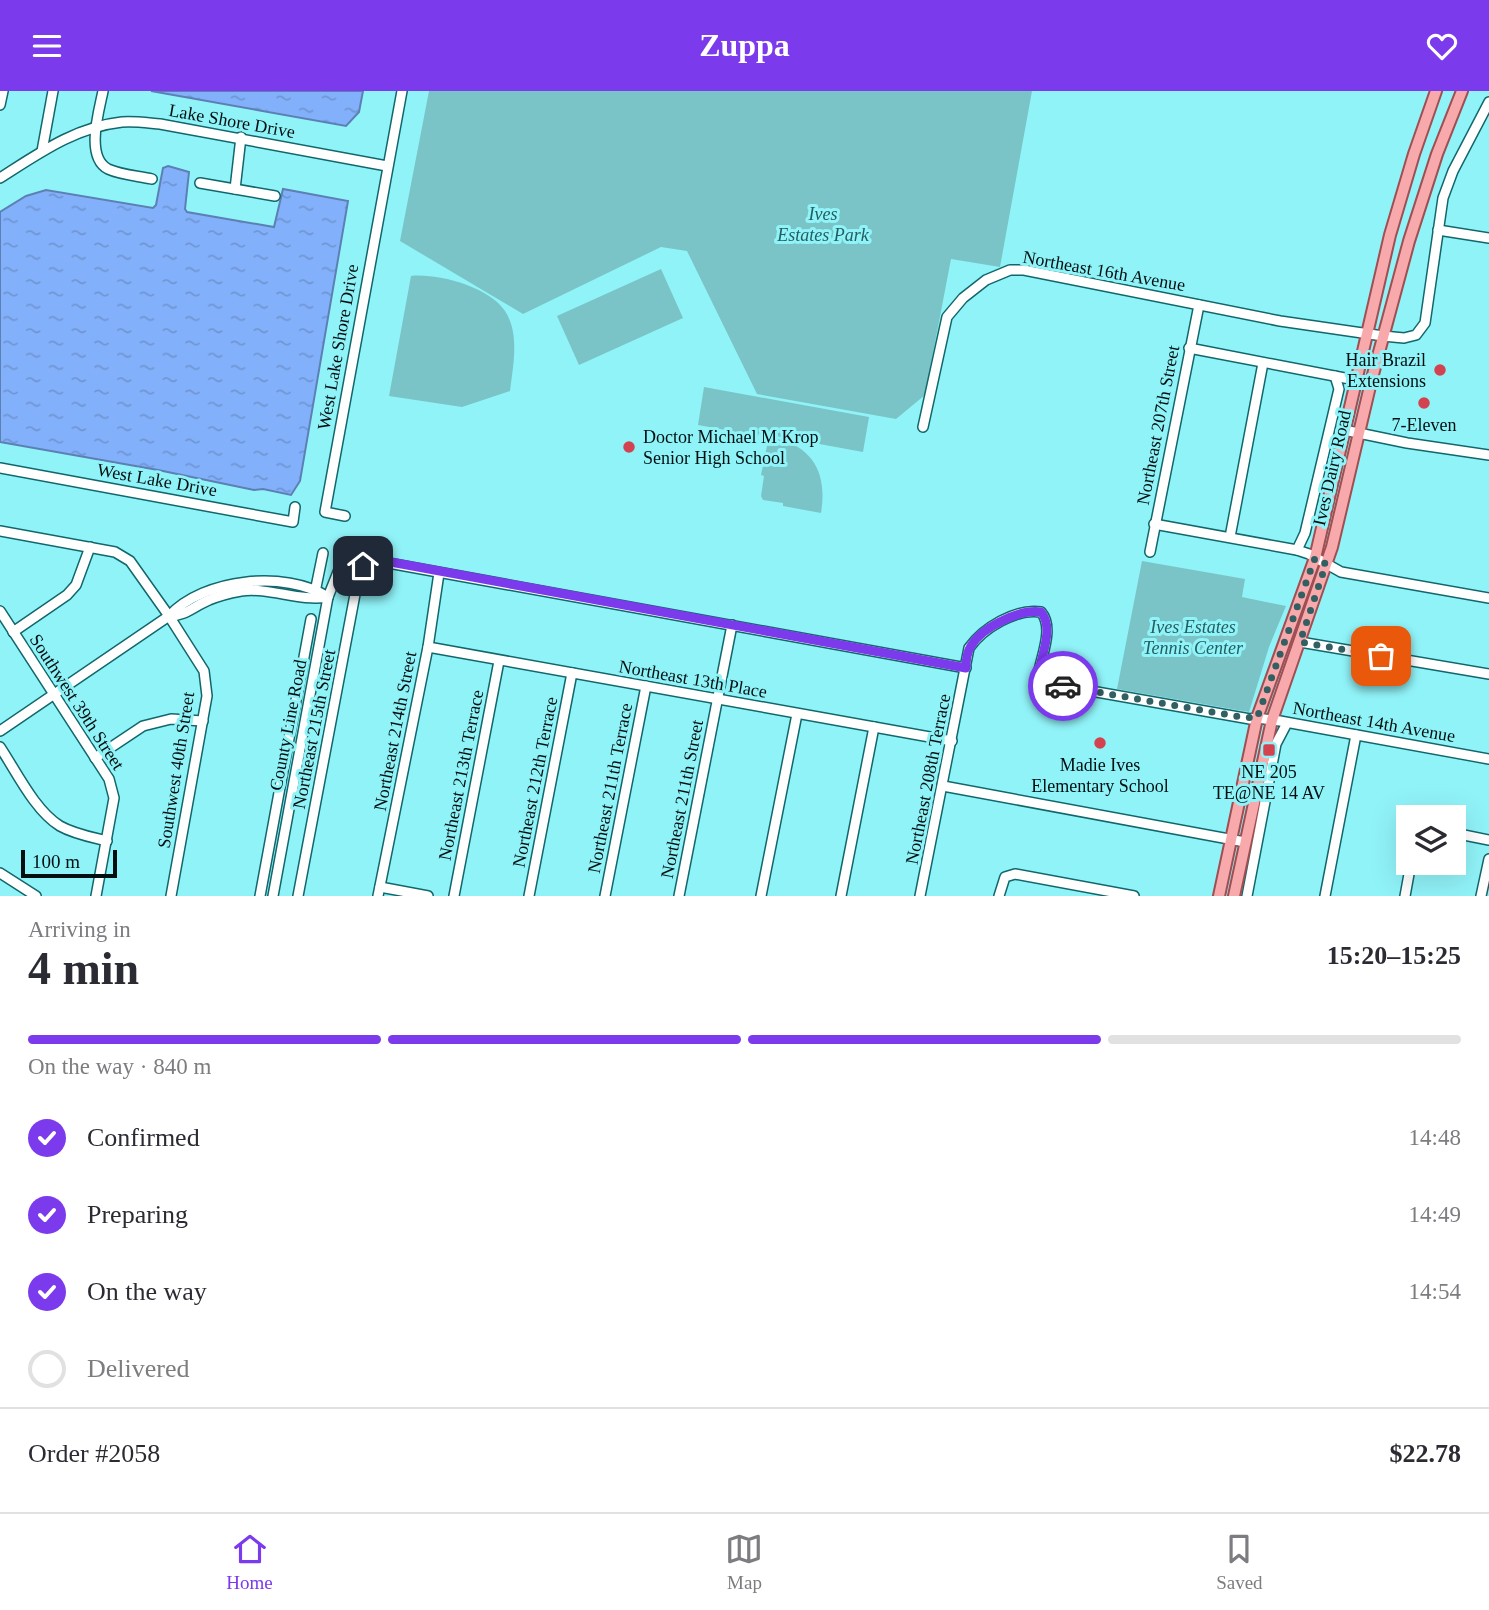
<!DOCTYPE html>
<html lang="en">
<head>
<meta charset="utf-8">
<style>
	:root { --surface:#fff; --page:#f7f7f7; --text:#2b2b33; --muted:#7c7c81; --line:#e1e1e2; --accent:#7c3aed }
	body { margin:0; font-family:Georgia,serif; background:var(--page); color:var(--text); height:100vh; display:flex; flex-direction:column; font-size:26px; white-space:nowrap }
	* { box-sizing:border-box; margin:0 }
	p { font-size:23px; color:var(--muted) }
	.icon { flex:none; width:38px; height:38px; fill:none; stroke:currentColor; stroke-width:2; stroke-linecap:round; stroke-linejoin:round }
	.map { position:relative; height:805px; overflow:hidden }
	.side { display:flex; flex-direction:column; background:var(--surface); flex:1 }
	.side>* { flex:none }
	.tools { position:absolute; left:1396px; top:714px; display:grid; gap:14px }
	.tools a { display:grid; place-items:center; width:70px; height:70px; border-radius:0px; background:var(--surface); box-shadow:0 7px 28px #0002; font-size:35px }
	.scale { position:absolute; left:21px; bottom:18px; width:96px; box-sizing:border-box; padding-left:7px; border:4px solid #001011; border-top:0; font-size:19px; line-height:24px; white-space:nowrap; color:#001011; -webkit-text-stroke:5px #90f3f8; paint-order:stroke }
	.pin { position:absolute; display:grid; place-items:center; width:60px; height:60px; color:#fff; margin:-30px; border-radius:14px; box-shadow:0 4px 10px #0006 }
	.courier { position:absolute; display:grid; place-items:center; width:70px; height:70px; margin:-35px; border:5px solid #7c3aed; border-radius:50%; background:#fff; color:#222; box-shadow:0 2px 9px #0007 }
	.overview em { font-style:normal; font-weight:800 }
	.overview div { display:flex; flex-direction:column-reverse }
	.overview { display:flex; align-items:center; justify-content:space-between; height:119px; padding:0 28px }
	h1 { font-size:46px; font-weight:800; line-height:52px }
	.bar { display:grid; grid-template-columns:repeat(4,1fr); gap:10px 7px; align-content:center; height:84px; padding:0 28px }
	.bar i { height:9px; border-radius:5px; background:var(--line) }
	.bar .current { background:var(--accent) }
	.bar p { grid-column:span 4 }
	.line { display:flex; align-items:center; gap:18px; padding:0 28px; border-top:2px solid var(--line) }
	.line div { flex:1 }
	ol { padding:0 28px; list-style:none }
	li { display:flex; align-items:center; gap:21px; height:77px }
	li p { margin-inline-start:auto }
	li .icon { padding:7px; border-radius:50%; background:var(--accent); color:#fff; stroke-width:4 }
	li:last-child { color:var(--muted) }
	li i { width:38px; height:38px; border:4px solid var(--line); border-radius:50% }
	header { display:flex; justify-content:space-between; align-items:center; height:91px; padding:0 28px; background:var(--accent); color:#fff; font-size:32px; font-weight:800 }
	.dock { display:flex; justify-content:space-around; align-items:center; height:98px; border-top:2px solid var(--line); background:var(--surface); font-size:19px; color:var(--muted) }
	.dock a { display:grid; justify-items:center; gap:4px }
	.dock .current { color:var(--accent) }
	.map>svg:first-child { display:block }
</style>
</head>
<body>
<header><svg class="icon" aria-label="menu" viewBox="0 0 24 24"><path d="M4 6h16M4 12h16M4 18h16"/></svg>Zuppa<svg class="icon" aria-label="heart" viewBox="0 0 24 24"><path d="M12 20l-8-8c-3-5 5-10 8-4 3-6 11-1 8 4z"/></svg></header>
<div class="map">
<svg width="1489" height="805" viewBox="0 0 1489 805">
	<defs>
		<pattern id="water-ripples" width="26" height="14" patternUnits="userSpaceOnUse" patternTransform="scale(1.75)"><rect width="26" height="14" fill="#83b0fa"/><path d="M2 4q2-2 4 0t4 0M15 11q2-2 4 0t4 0" fill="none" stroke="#6f96d5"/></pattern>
	</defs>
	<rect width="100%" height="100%" fill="#90f3f8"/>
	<!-- green -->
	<g fill="#7ac4c7">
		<polygon points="429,0 1032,0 1000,176 951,168 925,304 896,328 757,303 687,160 661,156 523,223 400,150"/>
		<polygon points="661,178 683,227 579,274 557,225"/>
		<path d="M411,185C438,182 489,196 505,220C520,243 513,275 510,300L462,316L389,305Z"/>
		<polygon points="704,296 869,326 863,361 759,342 758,345 698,334"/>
		<path d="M777,348C816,357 827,386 821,422L783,415V412L763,409L761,405L764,385L761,384L768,350Z"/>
		<polygon points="1142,470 1245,488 1242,506 1286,515 1269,556 1249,621 1117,598"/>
	</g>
	<!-- water -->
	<g fill="url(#water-ripples)" stroke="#5c80b4" stroke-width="2">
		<polygon points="151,0 363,0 359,21 346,35"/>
		<polygon points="168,75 189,81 185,118 187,121 274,136 283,98 348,110 300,390 291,404 263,398 254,399 158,379 0,351 0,121 26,105 46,99 153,117 156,114 163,77"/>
	</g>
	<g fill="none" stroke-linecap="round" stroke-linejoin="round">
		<!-- minor casing -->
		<g stroke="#11676b" stroke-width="12">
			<g id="minor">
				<path d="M103,0C99,20 85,66 108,78C121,84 139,85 152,88"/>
				<polyline points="0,14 3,0"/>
				<polyline points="42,60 53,0"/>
				<path d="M0,87C38,63 75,36 122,31C134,30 148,32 160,33L387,75"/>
				<polyline points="200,92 275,105"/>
				<polyline points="235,98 241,46"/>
				<polyline points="1438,139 1489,147"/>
				<polyline points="1189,257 1355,289"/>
				<polyline points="923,336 947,226 963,207 986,189 1010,179 1024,179 1280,230 1383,245 1404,247 1416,244 1425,232 1443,107 1453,80 1489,11"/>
				<polyline points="1344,339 1407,352 1489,364"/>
				<polyline points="0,377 293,431 295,416"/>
				<polyline points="345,425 325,421 402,0"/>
				<polyline points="1154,433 1297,459 1309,463 1341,481 1489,507"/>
				<polyline points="0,440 115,461 130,470 169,525 204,580 207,605 171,805"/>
				<polyline points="1230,446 1263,272"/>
				<polyline points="1297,459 1305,442 1339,298 1335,285"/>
				<polyline points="1150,461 1199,214"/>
				<polyline points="315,501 323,462"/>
				<polyline points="0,520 109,688 114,707 96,805"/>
				<path d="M169,525C186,525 194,515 209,509C218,505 230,502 241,500C270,496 299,511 328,506"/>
				<polyline points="13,541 67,504 76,494 90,456"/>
				<polyline points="1300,551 1489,583"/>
				<polyline points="428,556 952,650"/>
				<path d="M0,640L169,525C204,487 285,479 328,506"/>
				<path d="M0,656C16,680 35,720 60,735C74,743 91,746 107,750"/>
				<polyline points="95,667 143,635 171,628 203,630"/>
				<polyline points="943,695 1245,751"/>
				<polyline points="1454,742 1489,749"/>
				<polyline points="0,782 36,805"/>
				<polyline points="380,796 428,805"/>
				<polyline points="260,805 311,528"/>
				<polyline points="273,805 328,506 342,471"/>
				<polyline points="298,805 360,477 372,469 966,577"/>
				<polyline points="378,805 428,556 439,482"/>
				<polyline points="454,805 499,570"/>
				<polyline points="529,805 572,582"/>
				<polyline points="605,805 646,595"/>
				<polyline points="679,805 732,534"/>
				<polyline points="761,805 797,623"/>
				<polyline points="841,805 874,636"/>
				<path d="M920,805L969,557C983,537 1016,517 1041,521C1054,536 1042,563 1039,580L1057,594L1250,628L1257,627L1280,630L1489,668"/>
				<polyline points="999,805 1005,786 1015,783 1134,805"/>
				<polyline points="1247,805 1276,653 1287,632"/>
				<polyline points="1325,805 1356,644"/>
				<polyline points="1405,805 1411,772"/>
				<polyline points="1481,805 1489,768"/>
			</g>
		</g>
		<!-- major casing -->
		<g stroke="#9f4e52" stroke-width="14">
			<g id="major">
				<polyline points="1219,805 1257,627 1315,467 1390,144 1414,63 1436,0"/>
				<polyline points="1234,805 1272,629 1332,456 1371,291 1409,150 1437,63 1462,0"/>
			</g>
		</g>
		<!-- minor -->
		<use href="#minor" stroke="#fff" stroke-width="9"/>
		<!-- major -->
		<use href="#major" stroke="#f8a9ac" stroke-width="10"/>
	</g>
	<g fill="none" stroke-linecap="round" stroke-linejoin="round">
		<!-- done -->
		<polyline stroke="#325f62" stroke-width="7" stroke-dasharray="0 12.6" points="1063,595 1241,626 1257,627 1315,467 1326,473 1300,551 1381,565"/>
		<!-- route -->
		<path stroke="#7c3aed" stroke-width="9" d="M363,475L372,469H380L966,577C966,570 967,561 971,555C982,536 1020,518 1041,521C1054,536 1042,563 1039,580L1057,594L1063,595"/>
	</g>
	<!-- markers -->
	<g fill="#d3434f" stroke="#90f3f8" stroke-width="2.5">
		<circle cx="1440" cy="279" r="7"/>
		<circle cx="1424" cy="312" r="7"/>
		<circle cx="629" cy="356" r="7"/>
		<circle cx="1100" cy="652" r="7"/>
		<rect x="1262" y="652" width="14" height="14" rx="3.5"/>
	</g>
	<g text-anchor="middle" stroke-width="6" stroke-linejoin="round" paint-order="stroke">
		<!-- street labels -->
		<g font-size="18" fill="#001011" stroke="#90f3f8">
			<text transform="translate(232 30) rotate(10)" y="6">Lake Shore Drive</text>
			<text transform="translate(1104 180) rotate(10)" y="6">Northeast 16th Avenue</text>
			<text transform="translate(338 256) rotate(-80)" y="6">West Lake Shore Drive</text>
			<text transform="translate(1158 334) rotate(-79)" y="6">Northeast 207th Street</text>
			<text transform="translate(1332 377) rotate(-77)" y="6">Ives Dairy Road</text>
			<text transform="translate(157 389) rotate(10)" y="6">West Lake Drive</text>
			<text transform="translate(693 588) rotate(10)" y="6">Northeast 13th Place</text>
			<text transform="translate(77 611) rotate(57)" y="6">Southwest 39th Street</text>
			<text transform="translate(1374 631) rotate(10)" y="6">Northeast 14th Avenue</text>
			<text transform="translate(288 634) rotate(-79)" y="6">County Line Road</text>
			<text transform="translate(314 638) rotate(-79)" y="6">Northeast 215th Street</text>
			<text transform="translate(395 640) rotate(-79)" y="6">Northeast 214th Street</text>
			<text transform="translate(176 679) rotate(-81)" y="6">Southwest 40th Street</text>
			<text transform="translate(461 684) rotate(-79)" y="6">Northeast 213th Terrace</text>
			<text transform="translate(928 688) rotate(-79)" y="6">Northeast 208th Terrace</text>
			<text transform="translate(535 691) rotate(-79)" y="6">Northeast 212th Terrace</text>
			<text transform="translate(610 697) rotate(-79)" y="6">Northeast 211th Terrace</text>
			<text transform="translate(682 708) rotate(-79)" y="6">Northeast 211th Street</text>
		</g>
		<!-- park labels -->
		<g font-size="18" font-style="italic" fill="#255e61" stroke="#90f3f8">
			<text x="823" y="129">Ives<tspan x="823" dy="21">Estates Park</tspan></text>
			<text x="1193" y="542">Ives Estates<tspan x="1193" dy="21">Tennis Center</tspan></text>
		</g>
		<!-- poi labels -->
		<g font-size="18" fill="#001011" stroke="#90f3f8">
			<text x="1426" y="275" text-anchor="end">Hair Brazil<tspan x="1426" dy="21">Extensions</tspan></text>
			<text x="1424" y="340">7-Eleven</text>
			<text x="643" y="352" text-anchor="start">Doctor Michael M Krop<tspan x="643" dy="21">Senior High School</tspan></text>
			<text x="1100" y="680">Madie Ives<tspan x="1100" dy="21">Elementary School</tspan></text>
			<text x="1269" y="687">NE 205<tspan x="1269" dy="21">TE@NE 14 AV</tspan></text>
		</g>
	</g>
</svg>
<div class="tools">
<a><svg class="icon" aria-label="layers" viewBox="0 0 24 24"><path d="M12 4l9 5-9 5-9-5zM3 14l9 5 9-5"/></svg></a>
</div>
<div class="scale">100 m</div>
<div class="pin" style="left:1381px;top:565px;background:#ea580c"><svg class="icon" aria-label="bag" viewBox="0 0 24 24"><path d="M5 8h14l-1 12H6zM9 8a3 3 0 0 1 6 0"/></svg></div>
<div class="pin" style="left:363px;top:475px;background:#1f2937"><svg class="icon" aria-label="home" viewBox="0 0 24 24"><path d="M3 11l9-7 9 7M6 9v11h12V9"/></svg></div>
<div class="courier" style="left:1063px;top:595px"><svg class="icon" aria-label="car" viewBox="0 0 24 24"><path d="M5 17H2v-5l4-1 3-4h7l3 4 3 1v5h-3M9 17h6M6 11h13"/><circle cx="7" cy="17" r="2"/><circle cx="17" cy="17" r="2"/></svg></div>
</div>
<section class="side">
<div class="overview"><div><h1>4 min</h1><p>Arriving in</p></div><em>15:20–15:25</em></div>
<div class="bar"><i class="current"></i><i class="current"></i><i class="current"></i><i></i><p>On the way · 840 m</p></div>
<ol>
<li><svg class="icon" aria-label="check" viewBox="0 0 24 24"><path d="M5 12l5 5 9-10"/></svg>Confirmed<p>14:48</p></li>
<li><svg class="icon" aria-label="check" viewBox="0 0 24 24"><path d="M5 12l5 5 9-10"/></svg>Preparing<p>14:49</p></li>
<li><svg class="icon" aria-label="check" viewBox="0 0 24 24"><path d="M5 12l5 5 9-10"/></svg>On the way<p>14:54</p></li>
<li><i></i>Delivered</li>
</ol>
<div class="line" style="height:91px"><div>Order #2058</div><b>$22.78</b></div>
</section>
<nav class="dock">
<a class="current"><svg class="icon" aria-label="home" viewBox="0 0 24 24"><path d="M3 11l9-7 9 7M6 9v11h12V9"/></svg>Home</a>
<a><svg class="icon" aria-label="map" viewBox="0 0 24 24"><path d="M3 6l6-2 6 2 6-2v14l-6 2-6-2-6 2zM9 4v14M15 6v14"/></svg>Map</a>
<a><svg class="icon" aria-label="saved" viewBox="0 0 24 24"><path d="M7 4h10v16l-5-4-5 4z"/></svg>Saved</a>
</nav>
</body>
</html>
